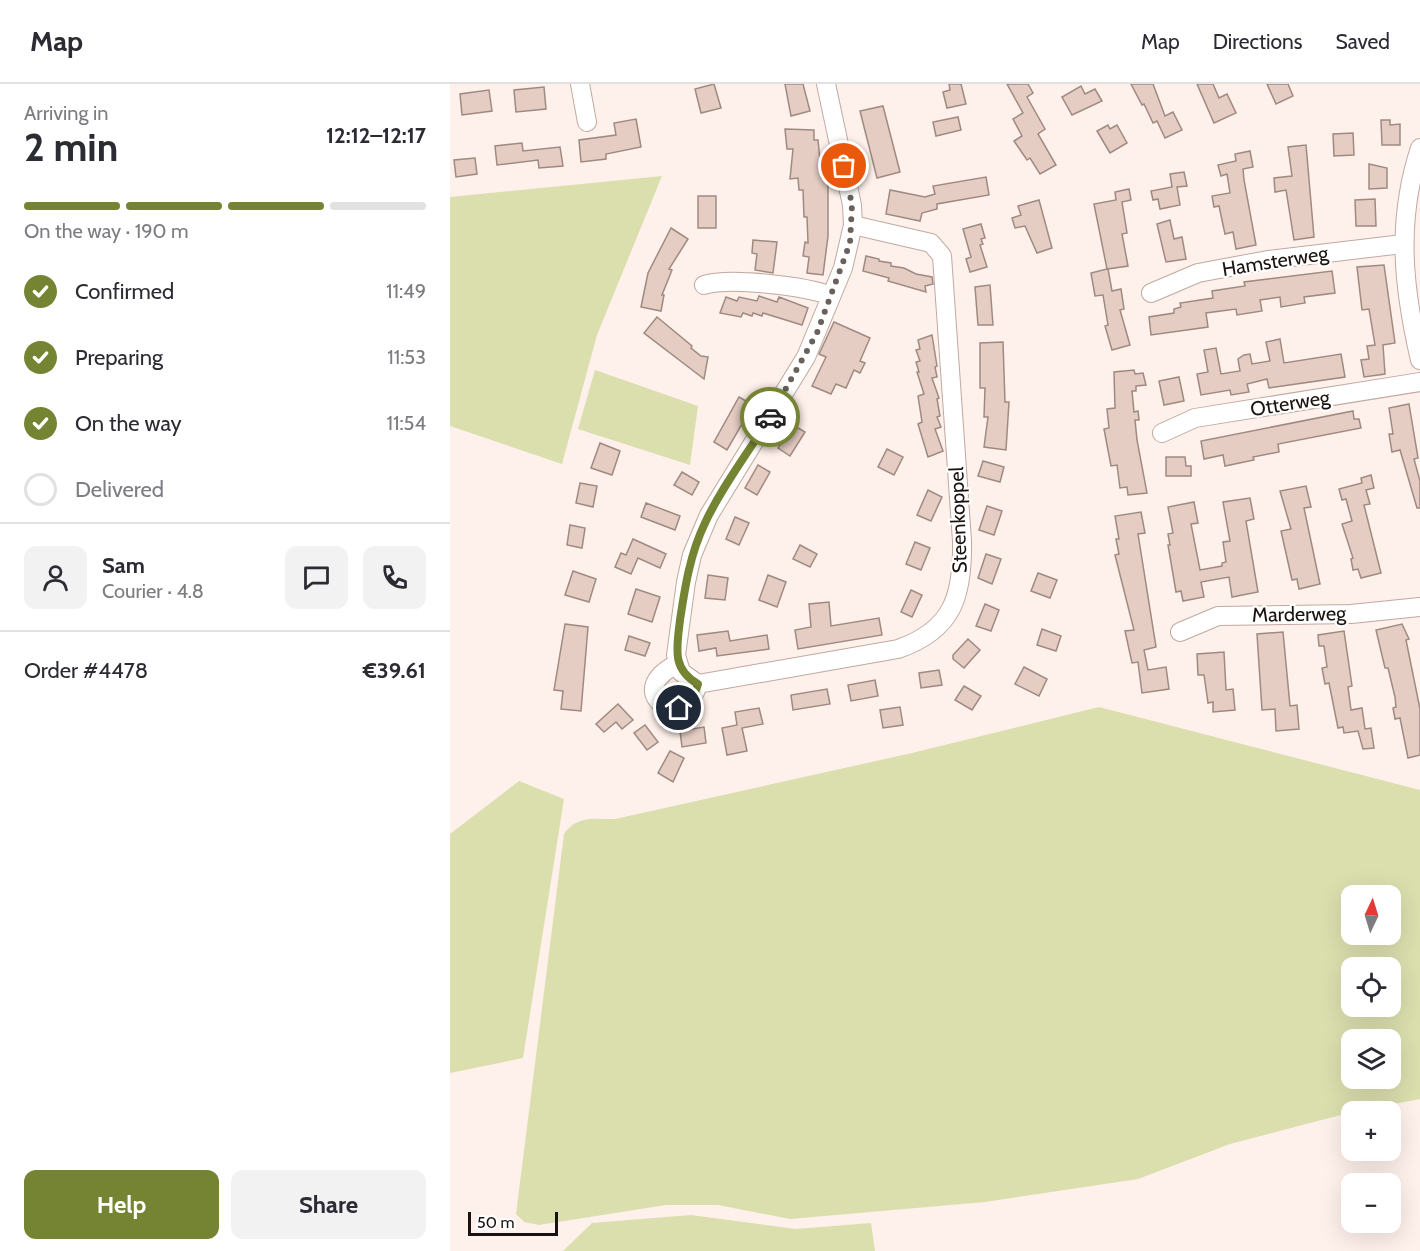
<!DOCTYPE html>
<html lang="en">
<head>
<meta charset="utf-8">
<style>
	:root { --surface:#fff; --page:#f2f2f3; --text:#2b2b33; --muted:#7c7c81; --line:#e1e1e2; --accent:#758432 }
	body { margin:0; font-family:Cabin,sans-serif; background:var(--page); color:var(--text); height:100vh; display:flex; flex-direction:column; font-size:22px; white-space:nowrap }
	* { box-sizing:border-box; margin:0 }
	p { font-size:20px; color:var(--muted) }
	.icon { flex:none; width:33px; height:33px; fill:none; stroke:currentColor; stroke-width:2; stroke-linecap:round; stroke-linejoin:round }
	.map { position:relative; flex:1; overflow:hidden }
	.sheet { display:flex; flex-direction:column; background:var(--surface); width:450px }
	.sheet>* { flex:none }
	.needle { width:39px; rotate:4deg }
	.buttons { position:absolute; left:891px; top:801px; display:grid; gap:12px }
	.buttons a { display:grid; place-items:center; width:60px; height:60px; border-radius:12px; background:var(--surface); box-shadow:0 6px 24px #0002; font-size:30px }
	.scale { position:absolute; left:18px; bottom:15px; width:90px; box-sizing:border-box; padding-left:6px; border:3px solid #1a120f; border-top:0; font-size:16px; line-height:21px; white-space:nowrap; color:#1a120f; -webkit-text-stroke:4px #fff; paint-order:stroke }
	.pin { position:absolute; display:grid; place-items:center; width:51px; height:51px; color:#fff; margin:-26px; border:3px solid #fff; border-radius:50%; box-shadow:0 2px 6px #0007 }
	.courier { position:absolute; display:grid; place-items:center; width:60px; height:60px; margin:-30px; border:4px solid #758432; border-radius:50%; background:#fff; color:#222; box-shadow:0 2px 8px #0007 }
	.head em { font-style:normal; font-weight:700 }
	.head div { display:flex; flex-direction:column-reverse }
	.head { display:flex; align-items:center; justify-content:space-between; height:102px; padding:0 24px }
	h1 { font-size:39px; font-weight:700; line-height:45px }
	.bar { display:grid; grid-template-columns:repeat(4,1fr); gap:9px 6px; align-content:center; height:72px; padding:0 24px }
	.bar i { height:8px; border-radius:4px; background:var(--line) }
	.bar .current { background:var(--accent) }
	.bar p { grid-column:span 4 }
	.line { display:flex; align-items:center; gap:15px; padding:0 24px; border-top:2px solid var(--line) }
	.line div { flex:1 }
	.round { display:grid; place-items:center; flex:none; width:63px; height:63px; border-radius:12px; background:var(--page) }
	ol { padding:0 24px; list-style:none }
	li { display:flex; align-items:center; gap:18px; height:66px }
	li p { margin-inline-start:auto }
	li .icon { padding:6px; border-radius:50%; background:var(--accent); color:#fff; stroke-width:4 }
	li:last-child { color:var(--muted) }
	li i { width:33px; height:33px; border:3px solid var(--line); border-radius:50% }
	.action { display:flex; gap:12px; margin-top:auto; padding:12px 24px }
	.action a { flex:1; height:69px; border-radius:12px; background:var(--accent); color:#fff; font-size:24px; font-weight:700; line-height:69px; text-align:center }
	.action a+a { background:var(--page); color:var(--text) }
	header { display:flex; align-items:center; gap:36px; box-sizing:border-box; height:84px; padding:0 30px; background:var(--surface); border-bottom:2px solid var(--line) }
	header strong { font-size:28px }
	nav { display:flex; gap:33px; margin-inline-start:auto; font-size:21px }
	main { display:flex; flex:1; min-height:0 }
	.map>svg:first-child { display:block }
</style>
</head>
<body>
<header>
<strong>Map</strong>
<nav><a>Map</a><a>Directions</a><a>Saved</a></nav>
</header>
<main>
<section class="sheet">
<div class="head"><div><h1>2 min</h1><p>Arriving in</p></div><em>12:12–12:17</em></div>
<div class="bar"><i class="current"></i><i class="current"></i><i class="current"></i><i></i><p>On the way · 190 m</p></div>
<ol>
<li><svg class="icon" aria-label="check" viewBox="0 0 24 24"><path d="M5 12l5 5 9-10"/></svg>Confirmed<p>11:49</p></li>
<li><svg class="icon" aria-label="check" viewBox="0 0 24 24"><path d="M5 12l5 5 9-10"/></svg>Preparing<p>11:53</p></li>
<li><svg class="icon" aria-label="check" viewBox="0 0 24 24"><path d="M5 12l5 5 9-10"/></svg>On the way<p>11:54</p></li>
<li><i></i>Delivered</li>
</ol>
<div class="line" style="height:108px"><a class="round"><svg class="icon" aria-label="person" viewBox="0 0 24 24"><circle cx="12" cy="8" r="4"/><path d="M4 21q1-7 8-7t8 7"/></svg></a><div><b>Sam</b><p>Courier · 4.8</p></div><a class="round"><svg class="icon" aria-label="chat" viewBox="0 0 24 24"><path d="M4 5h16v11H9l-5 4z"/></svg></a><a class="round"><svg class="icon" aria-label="phone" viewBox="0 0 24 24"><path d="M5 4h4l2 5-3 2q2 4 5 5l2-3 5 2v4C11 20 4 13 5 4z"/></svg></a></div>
<div class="line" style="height:78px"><div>Order #4478</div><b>€39.61</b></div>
<div class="action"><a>Help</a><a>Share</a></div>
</section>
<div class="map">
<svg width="970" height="1167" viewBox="0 0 970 1167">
	<rect width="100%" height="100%" fill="#fef0ea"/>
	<!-- green -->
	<g fill="#dbdfae" fill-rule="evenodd">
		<polygon points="212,92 147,251 112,380 0,342 0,113"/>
		<polygon points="145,286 248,322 240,381 128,345"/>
		<path d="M649,623L970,706V1015L902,1028L780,1060L688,1095L535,1118L340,1135L268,1121H216L89,1141L74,1138L66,1130L114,750C127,731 144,735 165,735L462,669ZM902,812H940V850H902ZM902,884H940V922H902ZM902,956H940V994H902Z"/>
		<polygon points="69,697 114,715 73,974 0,989 0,750"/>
		<polygon points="241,1131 346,1145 421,1139 425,1167 113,1167 142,1139"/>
	</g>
	<!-- building -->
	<g fill="#e5cdc4" stroke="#9f8a81" stroke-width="1.5">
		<polygon points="264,0 271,24 251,29 245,5"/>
		<polygon points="335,0 353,0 360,27 341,32"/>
		<polygon points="499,0 511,0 516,20 497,24 493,8 500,6"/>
		<polygon points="557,0 578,0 583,9 577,13 595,45 588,50 606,81 590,90 580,74 577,76 564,57 572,52 563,35 573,29"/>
		<polygon points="681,0 703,0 715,32 723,28 732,46 715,54 707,37 703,39 694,20 692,21"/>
		<polygon points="747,0 763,0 769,14 777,10 786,29 764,39"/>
		<polygon points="817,0 838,0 843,12 826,20"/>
		<polygon points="631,2 635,10 645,5 652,17 622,31 612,13"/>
		<polygon points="94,3 96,25 66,28 64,6"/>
		<polygon points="39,6 42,27 12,31 10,10"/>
		<polygon points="433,22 450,88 427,94 410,27"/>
		<polygon points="508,33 511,46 486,52 483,38"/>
		<polygon points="186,35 191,63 156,70 156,75 131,78 129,56 166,51 164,39"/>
		<polygon points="931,36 940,36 940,41 950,40 950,61 932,61"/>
		<polygon points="658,41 660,45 667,41 677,59 660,69 647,47"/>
		<polygon points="335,45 364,46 364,56 368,56 370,76 373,76 372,94 378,94 378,152 373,191 357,189 359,173 353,172 355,158 358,159 357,133 354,133 353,106 349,106 348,94 340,95 343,65 337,65"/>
		<polygon points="903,49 904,71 884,72 883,50"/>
		<polygon points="72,59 73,67 110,63 113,82 89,84 88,76 47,81 45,62"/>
		<polygon points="856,61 864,153 844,156 836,106 825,108 824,94 842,92 838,63"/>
		<polygon points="800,67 803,83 793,85 794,96 806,161 786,165 783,148 775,150 769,122 764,123 762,112 780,109 777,90 771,92 768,81 786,77 785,70"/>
		<polygon points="25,74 27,90 6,93 4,76"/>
		<polygon points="919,80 937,84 937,104 919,105"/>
		<polygon points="734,88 737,102 727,103 730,121 710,125 708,115 703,116 701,107 722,103 720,90"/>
		<polygon points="536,93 539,111 487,120 487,125 472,129 470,137 436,130 440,106 475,113 485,110 483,102"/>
		<polygon points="679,105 681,116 672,118 677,149 672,150 678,182 658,185 662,207 671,205 674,225 670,226 680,261 662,266 655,242 658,241 653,211 645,212 641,189 657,185 644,120 666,116 665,108"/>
		<rect x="248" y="112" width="18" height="32"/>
		<polygon points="925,115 926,142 906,142 905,116"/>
		<polygon points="589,116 602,164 587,169 575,142 565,144 562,134 571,131 568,122"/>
		<polygon points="720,136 724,155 732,153 736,175 716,178 707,140"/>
		<polygon points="531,140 535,154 531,155 533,160 530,161 537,183 520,188 516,175 521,173 513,145"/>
		<polygon points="221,144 238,155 219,185 222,186 212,211 214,211 211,227 191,223 198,189"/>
		<polygon points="303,156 327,158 323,189 305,186 307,170 302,169"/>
		<polygon points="416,172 429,175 429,177 441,179 441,182 454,184 466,190 482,193 483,200 475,202 476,208 438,197 439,194 413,187"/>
		<polygon points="934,181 945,259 933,261 935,290 914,293 911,276 919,275 917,262 925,261 919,225 912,226 907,183"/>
		<polygon points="882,187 885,209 854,213 855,219 831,223 830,213 810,216 812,227 787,231 786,225 756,229 758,243 701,251 699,233 724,229 724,225 731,223 730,219 763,214 762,207 795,202 794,198"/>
		<polygon points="540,201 543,241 528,241 525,203"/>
		<polygon points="309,212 327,218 329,213 358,224 352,241 313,229 312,232 303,229 302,232 293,229 291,233 270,229 276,213 287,217 289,213 307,217"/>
		<polygon points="207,233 242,262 241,264 251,272 258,273 254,295 194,249"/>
		<polygon points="384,238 420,254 410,277 415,279 410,289 404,286 396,304 386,300 381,310 362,302 376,273 369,270"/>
		<polygon points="482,251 487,282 485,283 487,293 482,294 489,314 487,315 490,332 487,333 491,343 485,345 493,367 478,373 468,340 472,338 468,312 474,310 467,288 469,288 466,278 470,277 466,266 470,265 468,256"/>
		<polygon points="830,255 834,279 891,270 895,293 819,304 817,295 797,300 799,308 781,311 780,306 751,311 747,290 758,288 754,266 766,264 771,290 790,287 788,275 794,271 800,270 802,280 820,277 816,258"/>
		<polygon points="553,258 555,318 559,318 556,366 534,363 538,333 534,333 535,304 530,304 530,259"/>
		<polygon points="684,286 685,290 693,289 696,301 686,302 686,307 682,307 684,328 688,327 689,336 685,336 687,356 697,409 678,411 677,403 670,404 667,381 661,382 654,345 659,344 657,325 665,324 664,288"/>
		<polygon points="729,293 734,317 714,321 709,297"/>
		<polygon points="289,313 303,321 277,366 264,358"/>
		<polygon points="959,320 968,374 964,375 970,397 970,424 967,424 950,366 942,368 939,350 943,350 939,324"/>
		<polygon points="903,327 904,335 909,335 911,344 828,360 829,368 803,373 804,376 775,382 773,371 754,375 751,357"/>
		<polygon points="343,341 355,348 340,372 328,364"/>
		<polygon points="150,359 170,367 162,391 141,384"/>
		<polygon points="437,365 453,373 444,391 428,383"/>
		<polygon points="716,373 735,373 736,382 741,382 741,392 716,392"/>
		<polygon points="533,377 554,383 550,398 528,392"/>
		<polygon points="308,381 320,388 307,411 295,404"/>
		<polygon points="232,388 249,398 242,411 224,401"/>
		<polygon points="921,391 924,404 916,406 920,420 914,421 931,489 911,494 908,485 903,486 901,475 903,474 892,440 902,437 896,415 892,416 889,405 912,399 911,394"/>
		<polygon points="130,399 147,402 143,423 126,419"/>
		<polygon points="856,402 861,423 854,424 870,500 849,505 847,495 842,496 831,447 841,445 830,407"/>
		<polygon points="478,406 492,413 481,437 467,431"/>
		<polygon points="800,414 804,435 796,437 808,508 782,513 779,493 751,498 754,513 733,517 731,507 726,508 718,461 720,461 718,450 723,449 718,423 744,418 748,439 741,440 750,486 772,482 772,479 776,478 773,458 780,457 773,418"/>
		<polygon points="196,419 230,432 225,446 191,433"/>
		<polygon points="537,422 552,427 544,451 529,446"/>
		<polygon points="691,428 695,449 688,450 706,563 694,566 698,586 716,583 719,605 692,609 688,578 682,579 675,547 684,546 665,471 669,470 666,455 669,455 665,432"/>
		<polygon points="285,433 299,439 289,461 276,455"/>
		<polygon points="120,441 135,444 132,464 117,461"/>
		<polygon points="183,455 216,470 210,484 188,474 181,490 165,483 171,469 176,471"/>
		<polygon points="465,458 480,464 471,486 456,480"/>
		<polygon points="350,461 367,470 360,483 343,475"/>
		<polygon points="536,470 551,475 542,500 528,494"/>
		<polygon points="123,487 146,495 139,518 115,511"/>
		<polygon points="588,489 607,496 600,514 581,507"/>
		<polygon points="258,491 278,494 275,516 255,514"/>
		<polygon points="318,491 336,498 327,523 309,516"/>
		<polygon points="186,505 210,513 202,538 178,530"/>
		<polygon points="461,506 472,511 462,533 451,528"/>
		<polygon points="379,518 381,542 429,534 432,551 348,565 345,546 361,543 359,520"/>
		<polygon points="535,520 549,526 541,547 526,542"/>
		<polygon points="115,540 138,543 131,627 111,625 113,607 104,606"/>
		<polygon points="952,540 959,555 956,556 970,625 970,671 958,674 950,634 945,635 943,624 946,623 945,613 938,584 935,584 926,546"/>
		<polygon points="592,545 611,552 606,567 587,561"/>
		<polygon points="278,547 280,557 317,551 319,565 267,572 266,564 249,567 247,551"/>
		<polygon points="894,547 902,602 898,603 901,626 912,624 915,645 921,644 924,664 913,665 908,647 894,649 893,643 888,644 879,599 875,600 872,584 877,583 874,562 869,562 868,551"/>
		<polygon points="833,548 840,622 847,621 849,645 826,647 825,625 812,626 807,550"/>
		<polygon points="179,552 200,559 195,572 175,566"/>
		<polygon points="518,555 530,566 514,584 503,575 503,571"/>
		<polygon points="774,568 776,606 783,605 785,626 763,628 763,618 758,619 754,591 748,591 747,570"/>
		<polygon points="574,583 597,595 589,612 565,600"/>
		<polygon points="489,586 492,601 471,604 469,589"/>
		<polygon points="425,596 428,612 401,617 398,601"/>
		<polygon points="514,602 531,612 522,626 505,616"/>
		<polygon points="377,605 380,620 343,626 341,611"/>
		<polygon points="168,620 183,636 172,645 166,638 154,648 146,640"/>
		<polygon points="450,623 453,641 433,644 430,626"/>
		<polygon points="309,624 313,640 292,644 297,667 277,671 272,644 287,641 285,628"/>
		<polygon points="195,641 208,658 197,666 184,649"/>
		<polygon points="254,643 256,659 232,663 230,647"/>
		<polygon points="220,667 234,674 223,698 208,689"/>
	</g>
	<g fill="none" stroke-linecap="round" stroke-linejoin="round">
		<!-- minor casing -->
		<g stroke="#c0a9a0" stroke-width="20">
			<g id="minor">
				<polyline points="130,0 137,38"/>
				<polyline points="376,0 402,121 403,141"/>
				<path d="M970,64C946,137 953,203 970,276"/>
				<path d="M403,141L481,159L492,172L512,457C513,512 503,546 448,565L248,600L231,588L226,571L236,498L242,471L259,431L356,273L393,184Z"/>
				<path d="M254,201C280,193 355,202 381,212"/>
				<polyline points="701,209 748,189 818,176 953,160"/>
				<polyline points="712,349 745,334 970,298"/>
				<polyline points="730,548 768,532 901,530 970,523"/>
				<path d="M227,580C205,591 192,610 219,625C237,623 243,617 248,600"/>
			</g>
		</g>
		<!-- minor -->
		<use href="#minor" stroke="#fff" stroke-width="18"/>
	</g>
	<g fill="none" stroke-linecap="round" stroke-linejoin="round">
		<!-- done -->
		<polyline stroke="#6a605c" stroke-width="6" stroke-dasharray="0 10.8" points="320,333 367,249 400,159 402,121 394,82"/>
		<!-- route -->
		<path stroke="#758432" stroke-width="8" d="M229,624C241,619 244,613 248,600C221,585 227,563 230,536C235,503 240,470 255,439C272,402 299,368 320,333"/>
	</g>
	<g text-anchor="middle" stroke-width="4.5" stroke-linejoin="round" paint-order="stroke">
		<!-- street labels -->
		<g font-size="20" fill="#1a120f" stroke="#fff">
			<text transform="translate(825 177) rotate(-9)" y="7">Hamsterweg</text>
			<text transform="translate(840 319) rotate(-9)" y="7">Otterweg</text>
			<text transform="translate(508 436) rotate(-92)" y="7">Steenkoppel</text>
			<text transform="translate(849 530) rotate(-1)" y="7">Marderweg</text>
		</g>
	</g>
</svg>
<div class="buttons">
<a><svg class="needle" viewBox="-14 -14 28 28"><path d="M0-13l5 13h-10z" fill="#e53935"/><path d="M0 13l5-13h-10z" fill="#7c7c81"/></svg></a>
<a><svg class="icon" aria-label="locate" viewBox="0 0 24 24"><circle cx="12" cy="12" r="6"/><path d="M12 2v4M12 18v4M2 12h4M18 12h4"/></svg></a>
<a><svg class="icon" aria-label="layers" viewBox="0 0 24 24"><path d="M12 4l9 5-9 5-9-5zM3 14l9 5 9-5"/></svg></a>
<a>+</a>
<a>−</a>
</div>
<div class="scale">50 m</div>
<div class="pin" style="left:394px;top:82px;background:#ea580c"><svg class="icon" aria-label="bag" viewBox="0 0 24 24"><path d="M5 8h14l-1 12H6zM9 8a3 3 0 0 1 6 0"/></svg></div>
<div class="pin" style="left:229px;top:624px;background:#1f2937"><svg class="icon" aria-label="home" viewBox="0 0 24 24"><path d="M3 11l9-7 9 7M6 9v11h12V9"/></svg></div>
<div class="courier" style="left:320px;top:333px"><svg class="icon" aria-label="car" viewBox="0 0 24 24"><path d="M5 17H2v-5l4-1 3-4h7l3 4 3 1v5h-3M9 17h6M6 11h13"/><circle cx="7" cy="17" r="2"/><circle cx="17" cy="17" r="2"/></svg></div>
</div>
</main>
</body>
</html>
